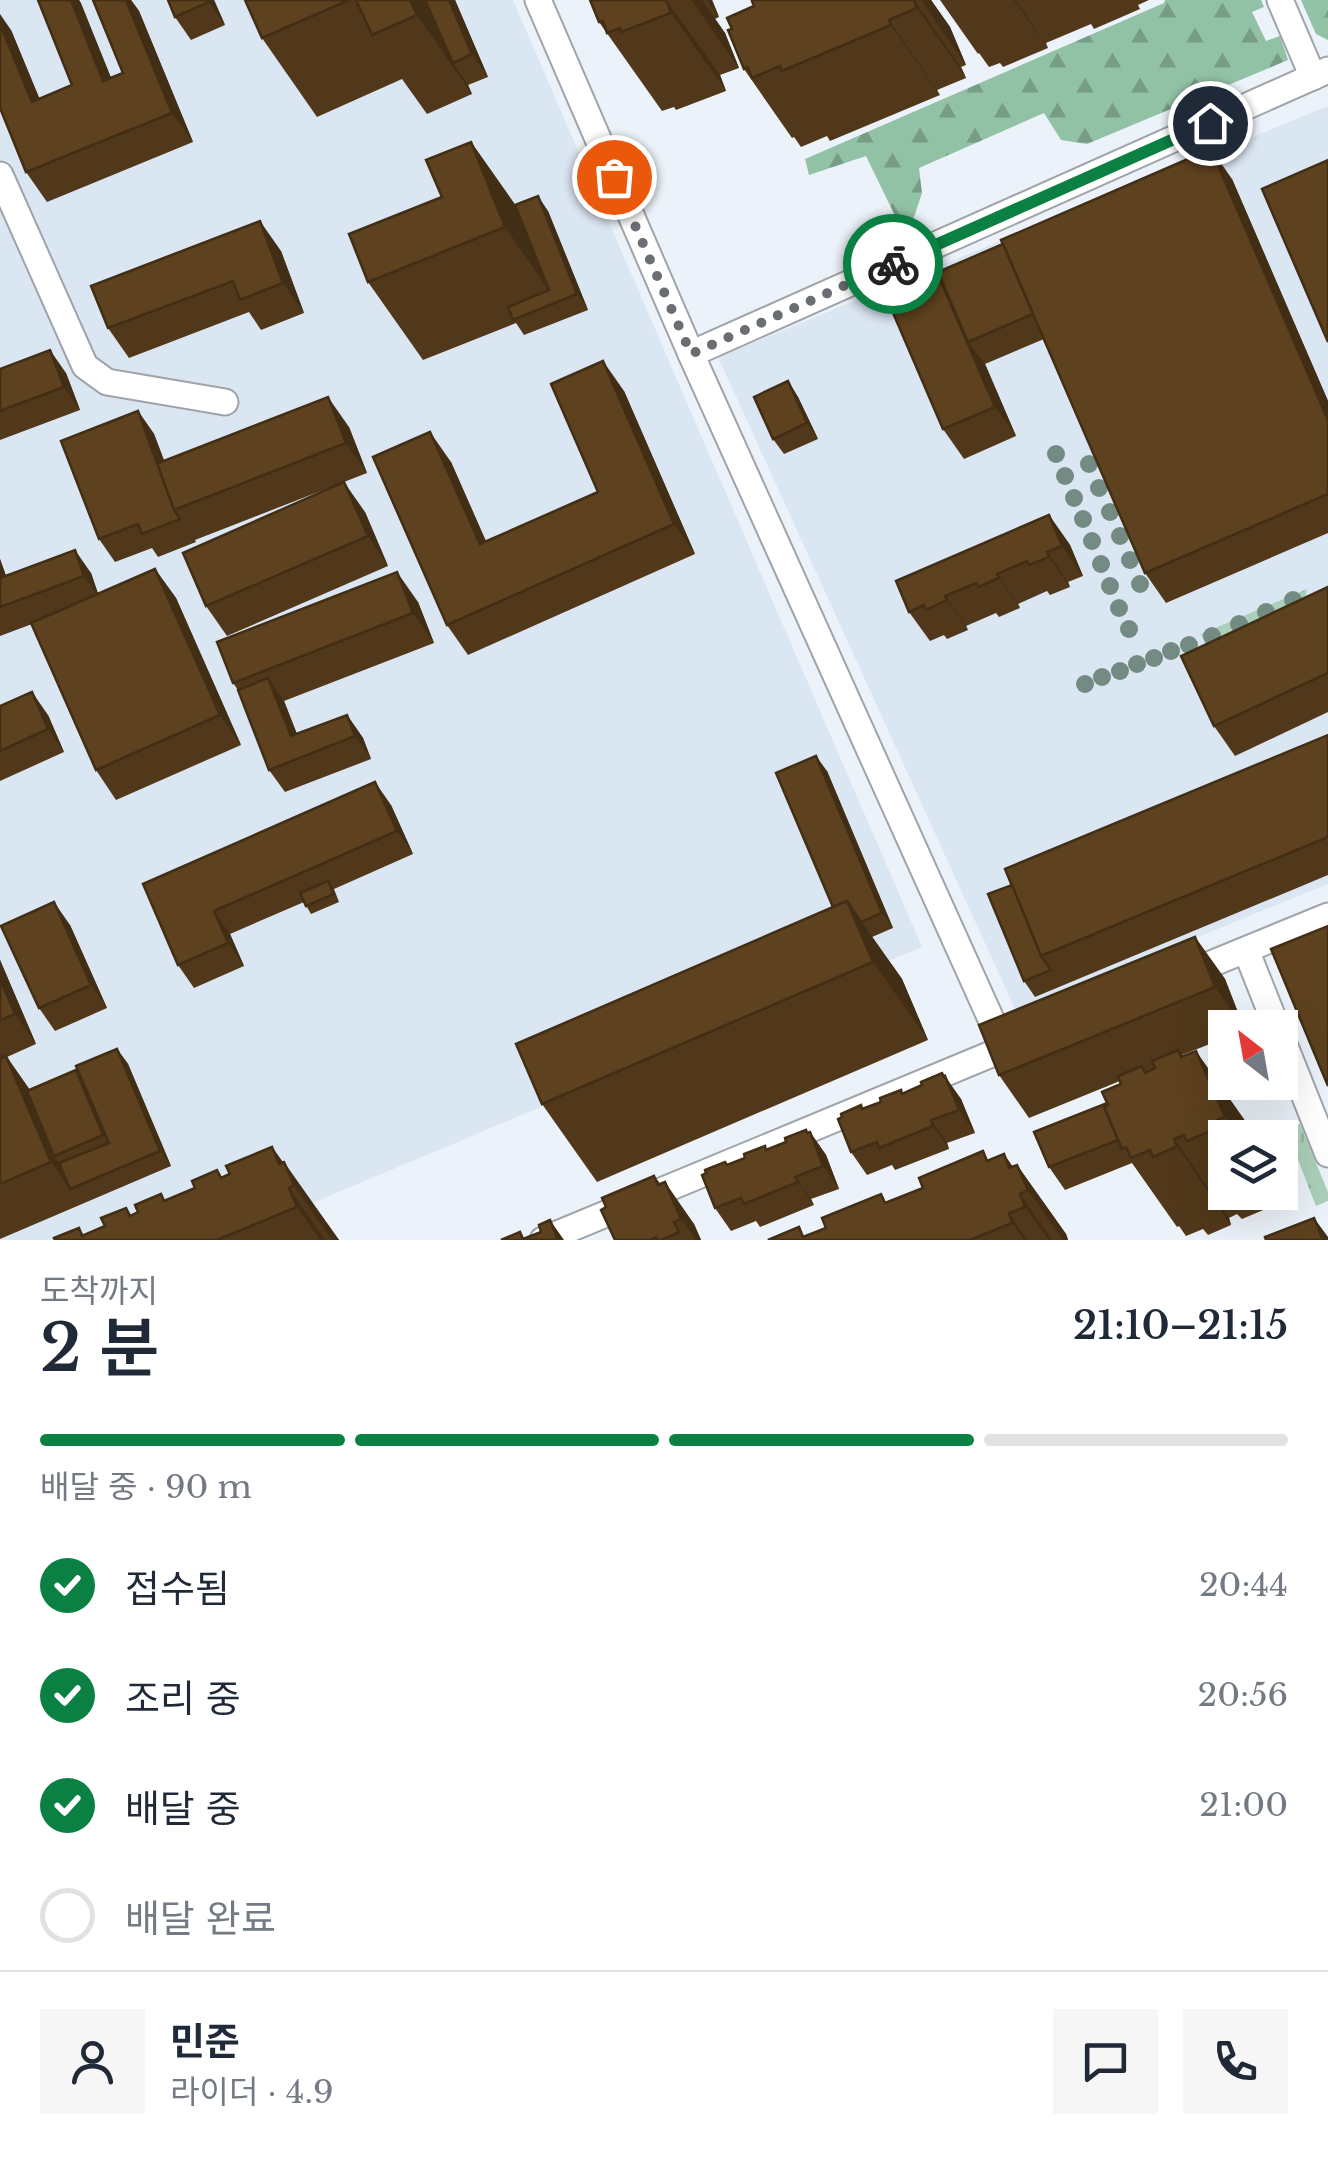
<!DOCTYPE html>
<html lang="ko">
<head>
<meta charset="utf-8">
<style>
	:root { --surface:#fff; --page:#f6f6f7; --text:#1f2937; --muted:#747a83; --line:#e0e1e3; --accent:#0b8043 }
	body { margin:0; font-family:"Libre Baskerville","Noto Sans KR",serif; background:var(--page); color:var(--text); height:100vh; display:flex; flex-direction:column; font-size:38px; white-space:nowrap }
	* { box-sizing:border-box; margin:0 }
	p { font-size:32px; color:var(--muted) }
	.icon { flex:none; width:55px; height:55px; fill:none; stroke:currentColor; stroke-width:2; stroke-linecap:round; stroke-linejoin:round }
	.map { position:relative; height:1240px; overflow:hidden }
	.side { display:flex; flex-direction:column; background:var(--surface); flex:1 }
	.side>* { flex:none }
	.needle { width:65px; rotate:329deg }
	.tools { position:absolute; left:1208px; top:1010px; display:grid; gap:20px }
	.tools a { display:grid; place-items:center; width:90px; height:90px; border-radius:0px; background:var(--surface); box-shadow:0 10px 40px #0002; font-size:50px }
	.pin { position:absolute; display:grid; place-items:center; width:85px; height:85px; color:#fff; margin:-42px; border:5px solid #fff; border-radius:50%; box-shadow:0 2px 10px #0007 }
	.courier { position:absolute; display:grid; place-items:center; width:100px; height:100px; margin:-50px; border:8px solid #0b8043; border-radius:50%; background:#fff; color:#222; box-shadow:0 2px 12px #0007 }
	.summary em { font-style:normal; font-weight:600 }
	.summary div { display:flex; flex-direction:column-reverse }
	.summary { display:flex; align-items:center; justify-content:space-between; height:170px; padding:0 40px }
	h1 { font-size:65px; font-weight:600; line-height:75px }
	.bar { display:grid; grid-template-columns:repeat(4,1fr); gap:15px 10px; align-content:center; height:120px; padding:0 40px }
	.bar i { height:12px; border-radius:8px; background:var(--line) }
	.bar .on { background:var(--accent) }
	.bar p { grid-column:span 4 }
	.line { display:flex; align-items:center; gap:25px; padding:0 40px; border-top:2px solid var(--line) }
	.line div { flex:1 }
	.round { display:grid; place-items:center; flex:none; width:105px; height:105px; border-radius:0px; background:var(--page) }
	ol { padding:0 40px; list-style:none }
	li { display:flex; align-items:center; gap:30px; height:110px }
	li p { margin-inline-start:auto }
	li .icon { padding:10px; border-radius:50%; background:var(--accent); color:#fff; stroke-width:4 }
	li:last-child { color:var(--muted) }
	li i { width:55px; height:55px; border:5px solid var(--line); border-radius:50% }
	.map>svg:first-child { display:block }
</style>
</head>
<body>
<div class="map">
<svg width="1328" height="1240" viewBox="0 0 1328 1240">
	<defs>
		<pattern id="grass-tufts" width="24" height="20" patternUnits="userSpaceOnUse" patternTransform="scale(2.5)"><rect width="24" height="20" fill="#abd0b9"/><path d="M3 7l-1-3M5 7V3M7 7l1-3M15 17l-1-3M17 17v-4M19 17l1-3" fill="none" stroke="#93b29f"/></pattern>
		<pattern id="forest-firs" width="22" height="20" patternUnits="userSpaceOnUse" patternTransform="scale(2.5)"><rect width="22" height="20" fill="#92c2a6"/><path d="M5 1l3.5 6h-7zM16 11l3.5 6h-7z" fill="#779d87"/></pattern>
	</defs>
	<rect width="100%" height="100%" fill="#ecf2f9"/>
	<!-- built -->
	<g fill="#dbe6f3">
		<polygon points="0,0 513,0 922,947 224,1240 0,1240"/>
		<polygon points="1328,106 1328,884 1016,1011 718,357"/>
	</g>
	<!-- grass -->
	<g fill="url(#grass-tufts)">
		<polygon points="1307,589 1301,618 1210,656 1201,634"/>
		<polygon points="1300,1124 1328,1192 1328,1201 1316,1206 1286,1129"/>
	</g>
	<!-- forest -->
	<g fill="url(#forest-firs)">
		<polygon points="1165,0 1261,0 1264,7 1252,12 1266,41 1280,36 1288,60 1087,144 1061,140 1044,113 919,168 922,193 913,220 897,220 866,156 809,175 805,159 1164,3"/>
		<polygon points="1301,0 1328,0 1328,40 1316,34"/>
	</g>
	<g fill="none" stroke-linecap="round" stroke-linejoin="round">
		<!-- minor casing -->
		<g stroke="#9fa4aa" stroke-width="29">
			<g id="minor">
				<polyline points="538,0 691,354 1004,1048"/>
				<polyline points="1280,0 1313,77"/>
				<polyline points="0,175 85,366 107,382 225,402"/>
				<polyline points="691,354 1328,70"/>
				<polyline points="1246,950 1277,1028"/>
				<polyline points="1184,975 1328,916"/>
				<polyline points="1280,1034 1328,1154"/>
				<polyline points="543,1240 1018,1043"/>
			</g>
		</g>
		<!-- minor -->
		<use href="#minor" stroke="#fff" stroke-width="25"/>
	</g>
	<!-- trees -->
	<g fill="#738b83">
		<circle cx="1056" cy="454" r="9"/>
		<circle cx="1089" cy="464" r="9"/>
		<circle cx="1065" cy="476" r="9"/>
		<circle cx="1099" cy="488" r="9"/>
		<circle cx="1074" cy="498" r="9"/>
		<circle cx="1110" cy="512" r="9"/>
		<circle cx="1083" cy="519" r="9"/>
		<circle cx="1120" cy="536" r="9"/>
		<circle cx="1092" cy="541" r="9"/>
		<circle cx="1130" cy="560" r="9"/>
		<circle cx="1101" cy="564" r="9"/>
		<circle cx="1140" cy="584" r="9"/>
		<circle cx="1110" cy="586" r="9"/>
		<circle cx="1293" cy="600" r="9"/>
		<circle cx="1119" cy="608" r="9"/>
		<circle cx="1266" cy="612" r="9"/>
		<circle cx="1239" cy="624" r="9"/>
		<circle cx="1129" cy="629" r="9"/>
		<circle cx="1212" cy="636" r="9"/>
		<circle cx="1189" cy="645" r="9"/>
		<circle cx="1171" cy="651" r="9"/>
		<circle cx="1154" cy="658" r="9"/>
		<circle cx="1137" cy="664" r="9"/>
		<circle cx="1120" cy="671" r="9"/>
		<circle cx="1102" cy="677" r="9"/>
		<circle cx="1085" cy="684" r="9"/>
	</g>
	<!-- wall -->
	<g fill="#51381a">
		<polygon points="38,0 79,0 111,78 123,73 93,0 131,0 139,11 193,142 47,202 26,172 11,30 39,98 72,85"/>
		<polygon points="214,0 225,25 191,40 175,17"/>
		<polygon points="245,0 455,0 488,77 468,85 472,94 427,114 402,79 317,117 262,38"/>
		<polygon points="590,0 712,0 719,17 715,19 725,33 739,68 720,75 726,91 676,110 674,107 662,111 599,22"/>
		<polygon points="754,0 931,0 950,27 966,65 961,67 966,78 937,90 940,95 830,141 827,136 801,147 794,137 792,138 744,69 732,29 754,6"/>
		<polygon points="940,0 1149,0 1138,5 1140,9 1094,29 1091,24 1046,43 1048,48 1003,67 1000,63 989,67 979,53 978,54"/>
		<polygon points="471,142 515,205 548,211 588,310 524,335 516,323 423,360 368,282 442,197"/>
		<polygon points="1232,179 1328,401 1328,533 1166,603 1145,573 1044,339 985,364 1016,436 964,459 943,429 924,242 943,270"/>
		<polygon points="281,251 304,313 261,330 249,312 129,358 108,328"/>
		<polygon points="0,369 66,373 80,410 0,440"/>
		<polygon points="788,381 798,397 818,439 784,454 773,439"/>
		<polygon points="624,391 695,554 468,655 447,625 451,462 486,541 598,492"/>
		<polygon points="138,411 154,434 164,461 349,427 367,473 195,540 196,542 158,557 152,548 115,562 99,539"/>
		<polygon points="365,512 388,566 227,636 206,606"/>
		<polygon points="1049,515 1070,545 1083,576 1068,582 1070,587 1050,595 1047,591 1018,604 1020,608 999,617 996,613 966,626 968,630 947,639 944,635 930,641 909,612"/>
		<polygon points="0,559 6,576 91,573 98,594 155,569 176,598 241,745 116,800 96,770 32,624 0,636"/>
		<polygon points="1328,587 1328,712 1235,756 1214,726"/>
		<polygon points="418,602 434,643 284,701 297,734 347,715 363,738 371,759 285,792 269,770 238,690 233,683"/>
		<polygon points="0,706 48,715 64,752 0,781"/>
		<polygon points="1328,735 1328,875 1035,997 1024,981 1012,885"/>
		<polygon points="827,771 893,928 872,937 902,979 928,1040 597,1182 542,1104 833,907"/>
		<polygon points="391,805 413,854 334,889 339,902 311,914 304,902 230,934 244,966 194,988 178,965 143,884"/>
		<polygon points="70,925 107,1008 55,1031 39,1008"/>
		<polygon points="1195,937 1225,979 1244,1028 1225,1028 1225,1038 1182,1055 1251,1129 1255,1138 1225,1138 1225,1192 1279,1192 1280,1195 1265,1202 1268,1208 1242,1219 1237,1214 1229,1218 1231,1225 1208,1235 1203,1229 1186,1236 1179,1226 1177,1227 1132,1163 1065,1190 1049,1167 1107,1103 1121,1084 1120,1081 1029,1118 999,1075"/>
		<polygon points="0,960 36,1044 7,1057 30,1090 81,1077 117,1049 128,1064 171,1166 0,1239"/>
		<polygon points="944,1077 961,1099 975,1133 947,1143 949,1149 895,1170 892,1165 867,1175 851,1152 863,1109 881,1102 901,1090 903,1093"/>
		<polygon points="810,1132 826,1155 839,1189 811,1199 814,1205 760,1227 756,1221 731,1231 715,1208 725,1162 728,1165 745,1158 765,1146 767,1150"/>
		<polygon points="272,1147 339,1240 55,1240 79,1228 84,1235 105,1226 126,1208 131,1215 195,1188 217,1170 222,1177"/>
		<polygon points="1004,1154 1012,1167 1017,1165 1066,1234 1068,1240 768,1240 805,1236"/>
		<polygon points="654,1176 694,1224 701,1240 615,1240"/>
	</g>
	<!-- shaded-wall -->
	<g fill="#422e15">
		<polygon points="71,0 79,0 81,3 124,110 103,81"/>
		<polygon points="126,0 131,0 139,11 193,142 172,113"/>
		<polygon points="208,0 214,0 225,25"/>
		<polygon points="410,0 428,0 453,63 468,85 472,94 417,15"/>
		<polygon points="449,0 455,0 488,77 472,54"/>
		<polygon points="666,0 720,75 726,91 671,13"/>
		<polygon points="691,0 702,0 725,33 739,68"/>
		<polygon points="707,0 712,0 719,17"/>
		<polygon points="914,0 961,67 966,78 917,8"/>
		<polygon points="921,0 931,0 950,27 966,65"/>
		<polygon points="1014,0 1016,0 1048,48"/>
		<polygon points="0,14 11,30 53,131 32,102 0,24"/>
		<polygon points="889,20 937,90 940,95 891,25"/>
		<polygon points="471,142 526,220 557,302 505,227"/>
		<polygon points="1211,149 1232,179 1328,401 1328,420"/>
		<polygon points="538,196 548,211 588,310 577,294"/>
		<polygon points="260,221 281,251 304,313 283,283"/>
		<polygon points="924,242 945,272 968,342 985,364 1016,436 995,407"/>
		<polygon points="50,350 66,373 80,410 64,387"/>
		<polygon points="603,361 624,391 695,554 674,524"/>
		<polygon points="788,381 798,397 818,439 807,423"/>
		<polygon points="328,397 349,427 367,473 346,443"/>
		<polygon points="138,411 154,434 182,507 176,509"/>
		<polygon points="430,432 451,462 500,574 480,544"/>
		<polygon points="344,482 365,512 388,566 368,536"/>
		<polygon points="1049,515 1070,545 1083,576 1062,546"/>
		<polygon points="75,550 91,573 100,599 84,576"/>
		<polygon points="1047,552 1068,582 1070,587 1049,557"/>
		<polygon points="0,559 15,601 0,579"/>
		<polygon points="155,569 176,598 241,745 220,715"/>
		<polygon points="397,572 418,602 434,643 413,613"/>
		<polygon points="997,574 1018,604 1020,608 999,578"/>
		<polygon points="945,596 966,626 968,630 947,600"/>
		<polygon points="268,678 284,701 305,755 291,736"/>
		<polygon points="32,692 48,715 64,752 48,729"/>
		<polygon points="347,715 363,738 371,759 355,736"/>
		<polygon points="816,756 827,771 893,928 882,913"/>
		<polygon points="375,782 391,805 413,854 397,831"/>
		<polygon points="847,901 902,979 928,1040 873,962"/>
		<polygon points="54,902 70,925 107,1008 91,985"/>
		<polygon points="214,911 230,934 244,966 228,943"/>
		<polygon points="1195,937 1225,979 1244,1028 1215,987"/>
		<polygon points="0,960 36,1044 15,1014 0,979"/>
		<polygon points="117,1049 128,1064 171,1166 160,1151"/>
		<polygon points="1196,1051 1251,1129 1255,1138 1240,1138 1225,1117"/>
		<polygon points="6,1056 36,1099 54,1156 70,1179 70,1189 51,1162"/>
		<polygon points="945,1076 961,1099 975,1133 959,1110"/>
		<polygon points="931,1120 947,1143 949,1149 933,1126"/>
		<polygon points="810,1132 826,1155 839,1189 823,1166"/>
		<polygon points="1174,1139 1229,1218 1231,1225 1177,1146"/>
		<polygon points="272,1147 287,1168 284,1162 339,1240 332,1240 279,1164"/>
		<polygon points="1004,1154 1027,1187 1017,1165 1066,1234 1068,1240 1063,1240 1028,1190 1009,1168"/>
		<polygon points="654,1176 676,1206 665,1182 694,1224 701,1240 696,1240 658,1185"/>
		<polygon points="795,1177 811,1199 814,1205 798,1182"/>
		<polygon points="289,1188 325,1240 320,1240 297,1207"/>
		<polygon points="1020,1194 1052,1240 1049,1240 1025,1207"/>
		<polygon points="1009,1213 1027,1240 1025,1240 1012,1223"/>
		<polygon points="1314,1218 1328,1237 1328,1240 1323,1240"/>
		<polygon points="550,1220 564,1240 558,1240"/>
	</g>
	<!-- building -->
	<g fill="#5e411e" stroke="#422e15" stroke-width="2.5">
		<polygon points="38,0 71,0 103,81 123,73 93,0 126,0 172,113 26,172 0,108 0,24 32,102 72,85"/>
		<polygon points="168,0 208,0 209,2 175,17"/>
		<polygon points="245,0 349,0 262,38"/>
		<polygon points="356,0 410,0 417,15 372,35"/>
		<polygon points="425,0 449,0 472,54 453,63"/>
		<polygon points="590,0 666,0 671,13 621,32 620,28 607,33 603,21 599,22"/>
		<polygon points="754,0 914,0 917,8 889,20 891,25 782,71 780,66 752,78 748,67 744,69 728,30 732,29 727,18 754,6 752,1"/>
		<polygon points="471,142 505,227 368,282 349,234 442,197 426,160"/>
		<polygon points="1211,149 1328,420 1328,494 1145,573 1001,240"/>
		<polygon points="1328,160 1328,342 1262,189"/>
		<polygon points="538,196 577,294 513,320 508,307 549,290 515,205"/>
		<polygon points="260,221 283,283 240,300 233,281 108,328 91,286"/>
		<polygon points="924,242 995,407 943,429 872,264"/>
		<polygon points="1003,244 1033,314 968,342 938,272"/>
		<polygon points="50,350 64,387 0,411 0,369"/>
		<polygon points="603,361 674,524 447,625 373,457 430,432 480,544 598,492 551,384"/>
		<polygon points="788,381 807,423 773,439 754,397"/>
		<polygon points="328,397 346,443 174,510 156,464"/>
		<polygon points="138,411 174,510 180,519 142,534 138,524 99,539 61,441"/>
		<polygon points="344,482 368,536 206,606 183,553"/>
		<polygon points="1049,515 1062,546 1047,552 1049,557 1029,565 1027,561 997,574 999,578 978,587 976,583 945,596 947,600 926,610 924,605 909,612 896,581"/>
		<polygon points="75,550 84,576 0,607 0,578"/>
		<polygon points="155,569 220,715 96,770 31,623"/>
		<polygon points="397,572 413,613 233,683 217,642"/>
		<polygon points="1328,587 1328,673 1214,726 1181,656"/>
		<polygon points="268,678 291,736 347,715 355,736 269,770 238,690"/>
		<polygon points="32,692 48,729 0,751 0,706"/>
		<polygon points="1328,735 1328,837 1041,956 1005,869"/>
		<polygon points="816,756 882,913 861,922 847,901 833,907 776,773"/>
		<polygon points="375,782 397,831 214,911 228,943 178,965 143,884"/>
		<polygon points="328,881 334,894 306,906 300,893"/>
		<polygon points="1012,885 1041,956 1051,970 1024,981 988,894"/>
		<polygon points="847,901 873,962 542,1104 516,1044"/>
		<polygon points="54,902 91,985 39,1008 1,926"/>
		<polygon points="1328,926 1328,1086 1271,949"/>
		<polygon points="1195,937 1215,987 999,1075 979,1025"/>
		<polygon points="0,979 15,1014 0,1020"/>
		<polygon points="117,1049 160,1151 70,1189 59,1163 109,1143 76,1066"/>
		<polygon points="1178,1050 1181,1057 1196,1051 1225,1117 1210,1123 1213,1130 1187,1141 1184,1135 1174,1139 1177,1146 1153,1157 1150,1150 1131,1158 1126,1147 1122,1149 1104,1107 1108,1105 1102,1092 1121,1084 1118,1076 1142,1066 1145,1073 1155,1068 1152,1061"/>
		<polygon points="6,1056 51,1162 0,1184 0,1059"/>
		<polygon points="76,1070 103,1135 54,1156 27,1091"/>
		<polygon points="942,1073 944,1077 945,1076 959,1110 931,1120 933,1126 879,1148 877,1142 851,1152 838,1119 842,1117 841,1114 861,1105 862,1109 881,1102 880,1098 901,1090 902,1094 922,1085 921,1082"/>
		<polygon points="1107,1103 1108,1105 1104,1107 1118,1140 1049,1167 1034,1132"/>
		<polygon points="806,1130 807,1133 810,1132 823,1166 795,1177 798,1182 744,1204 741,1198 715,1208 702,1175 706,1173 705,1170 725,1162 727,1165 745,1158 744,1154 765,1146 766,1150 786,1142 785,1138"/>
		<polygon points="272,1147 279,1164 284,1162 294,1185 289,1188 297,1207 217,1240 55,1240 54,1238 79,1228 82,1236 105,1226 101,1218 126,1208 130,1216 138,1212 135,1205 161,1194 164,1201 195,1188 192,1181 217,1170 221,1178 230,1174 226,1166"/>
		<polygon points="983,1151 987,1161 1004,1154 1009,1168 1017,1165 1028,1190 1020,1194 1025,1207 1009,1213 1012,1223 970,1240 768,1240 799,1227 803,1237 826,1228 822,1218 881,1194 885,1203 923,1188 919,1178"/>
		<polygon points="654,1176 658,1185 665,1182 681,1219 674,1222 679,1232 662,1240 657,1240 656,1237 650,1240 615,1240 601,1210 606,1207 602,1198"/>
		<polygon points="1314,1218 1323,1240 1266,1240 1265,1237"/>
		<polygon points="550,1220 558,1240 501,1240 520,1232 523,1239 541,1232 539,1225"/>
	</g>
	<g fill="none" stroke-linecap="round" stroke-linejoin="round">
		<!-- done -->
		<polyline stroke="#6a6d72" stroke-width="10" stroke-dasharray="0 18" points="614,177 691,354 893,264"/>
		<!-- route -->
		<polyline stroke="#0b8043" stroke-width="12" points="893,264 1210,123"/>
	</g>
</svg>
<div class="tools">
<a><svg class="needle" viewBox="-14 -14 28 28"><path d="M0-13l5 13h-10z" fill="#e53935"/><path d="M0 13l5-13h-10z" fill="#747a83"/></svg></a>
<a><svg class="icon" aria-label="layers" viewBox="0 0 24 24"><path d="M12 4l9 5-9 5-9-5zM3 14l9 5 9-5"/></svg></a>
</div>
<div class="pin" style="left:614px;top:177px;background:#ea580c"><svg class="icon" aria-label="bag" viewBox="0 0 24 24"><path d="M5 8h14l-1 12H6zM9 8a3 3 0 0 1 6 0"/></svg></div>
<div class="pin" style="left:1210px;top:123px;background:#1f2937"><svg class="icon" aria-label="home" viewBox="0 0 24 24"><path d="M3 11l9-7 9 7M6 9v11h12V9"/></svg></div>
<div class="courier" style="left:893px;top:264px"><svg class="icon" aria-label="bike" viewBox="0 0 24 24"><circle cx="6" cy="16" r="4"/><circle cx="18" cy="16" r="4"/><path d="M6 16l4-8h5l3 8M10 8l3 8H6M13 5h3"/></svg></div>
</div>
<section class="side">
<div class="summary"><div><h1>2 분</h1><p>도착까지</p></div><em>21:10–21:15</em></div>
<div class="bar"><i class="on"></i><i class="on"></i><i class="on"></i><i></i><p>배달 중 · 90 m</p></div>
<ol>
<li><svg class="icon" aria-label="check" viewBox="0 0 24 24"><path d="M5 12l5 5 9-10"/></svg>접수됨<p>20:44</p></li>
<li><svg class="icon" aria-label="check" viewBox="0 0 24 24"><path d="M5 12l5 5 9-10"/></svg>조리 중<p>20:56</p></li>
<li><svg class="icon" aria-label="check" viewBox="0 0 24 24"><path d="M5 12l5 5 9-10"/></svg>배달 중<p>21:00</p></li>
<li><i></i>배달 완료</li>
</ol>
<div class="line" style="height:180px"><a class="round"><svg class="icon" aria-label="person" viewBox="0 0 24 24"><circle cx="12" cy="8" r="4"/><path d="M4 21q1-7 8-7t8 7"/></svg></a><div><b>민준</b><p>라이더 · 4.9</p></div><a class="round"><svg class="icon" aria-label="chat" viewBox="0 0 24 24"><path d="M4 5h16v11H9l-5 4z"/></svg></a><a class="round"><svg class="icon" aria-label="phone" viewBox="0 0 24 24"><path d="M5 4h4l2 5-3 2q2 4 5 5l2-3 5 2v4C11 20 4 13 5 4z"/></svg></a></div>
</section>
</body>
</html>
